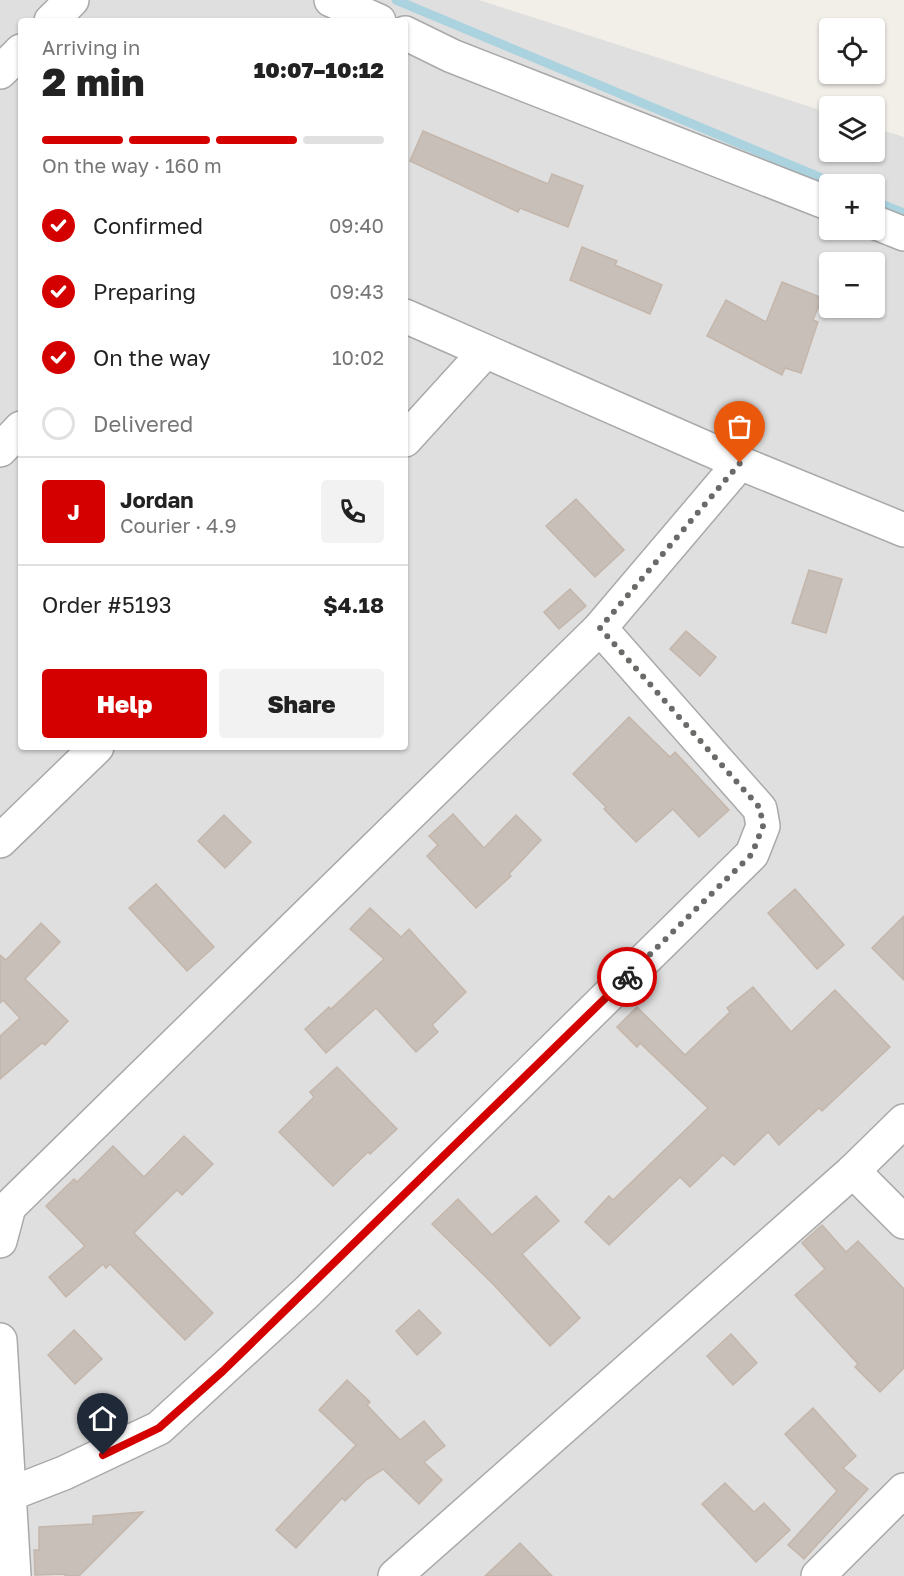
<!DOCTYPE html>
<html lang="en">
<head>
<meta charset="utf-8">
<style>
	:root { --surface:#fff; --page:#f2f2f2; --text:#222; --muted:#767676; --line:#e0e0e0; --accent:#d40000 }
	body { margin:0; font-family:"Golos Text",sans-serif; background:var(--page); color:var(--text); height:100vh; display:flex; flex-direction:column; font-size:22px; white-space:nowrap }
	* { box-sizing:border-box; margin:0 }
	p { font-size:20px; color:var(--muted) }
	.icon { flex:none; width:33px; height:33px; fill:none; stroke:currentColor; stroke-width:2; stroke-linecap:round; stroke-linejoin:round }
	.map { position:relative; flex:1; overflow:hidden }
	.details { position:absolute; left:18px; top:18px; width:390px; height:732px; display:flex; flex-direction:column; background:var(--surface); border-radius:6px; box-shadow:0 2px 4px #0004 }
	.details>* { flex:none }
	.buttons { position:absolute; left:819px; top:18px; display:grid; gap:12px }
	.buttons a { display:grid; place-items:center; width:66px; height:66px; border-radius:6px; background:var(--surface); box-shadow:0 2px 4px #0004; font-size:30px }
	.pin { position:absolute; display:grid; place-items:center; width:51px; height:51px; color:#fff; margin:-62px -26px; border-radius:50% 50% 50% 0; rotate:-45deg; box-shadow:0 0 6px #0007 }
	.pin .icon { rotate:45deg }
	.courier { position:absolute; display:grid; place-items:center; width:60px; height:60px; margin:-30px; border:4px solid #d40000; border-radius:50%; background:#fff; color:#222; box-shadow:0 2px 8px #0007 }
	.headline em { font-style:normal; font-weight:800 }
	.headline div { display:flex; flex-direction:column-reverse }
	.headline { display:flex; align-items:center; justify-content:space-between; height:102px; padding:0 24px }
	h1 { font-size:39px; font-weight:800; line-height:45px }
	.bar { display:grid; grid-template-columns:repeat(4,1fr); gap:9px 6px; align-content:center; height:72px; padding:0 24px }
	.bar i { height:8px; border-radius:4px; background:var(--line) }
	.bar .active { background:var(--accent) }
	.bar p { grid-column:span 4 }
	.line { display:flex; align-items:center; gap:15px; padding:0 24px; border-top:2px solid var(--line) }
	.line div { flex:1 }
	.round { display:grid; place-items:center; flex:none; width:63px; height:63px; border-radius:6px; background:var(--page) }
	ol { padding:0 24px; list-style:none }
	li { display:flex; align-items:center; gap:18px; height:66px }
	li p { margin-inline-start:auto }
	li .icon { padding:6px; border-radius:50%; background:var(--accent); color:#fff; stroke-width:4 }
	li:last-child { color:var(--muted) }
	li i { width:33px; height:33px; border:3px solid var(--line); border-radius:50% }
	.action { display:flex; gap:12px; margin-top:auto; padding:12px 24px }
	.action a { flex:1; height:69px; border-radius:6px; background:var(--accent); color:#fff; font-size:24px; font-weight:800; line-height:69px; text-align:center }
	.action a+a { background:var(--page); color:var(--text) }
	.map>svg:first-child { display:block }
</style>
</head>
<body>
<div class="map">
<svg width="904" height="1576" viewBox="0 0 904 1576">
	<rect width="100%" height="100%" fill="#f2efe9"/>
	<!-- residential -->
	<path fill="#e0dfdf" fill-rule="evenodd" d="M0,0H479L829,113L830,152H874L875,128L904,137V1576H0ZM21,21H405V747H21ZM830,184H874V230H830ZM830,262H874V308H830Z"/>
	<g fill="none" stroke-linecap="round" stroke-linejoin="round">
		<!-- stream -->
		<g stroke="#aad3df" stroke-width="9">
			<polyline points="396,0 836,184"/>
			<polyline points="874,201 904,213"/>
		</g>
	</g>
	<!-- building -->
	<g fill="#c7bfb8" stroke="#c4b6ab" stroke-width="1.5">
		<polygon points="423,131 548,184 552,174 583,186 568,227 520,208 518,212 410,161"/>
		<polygon points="582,247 617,261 615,265 662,285 650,314 570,280"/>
		<polygon points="782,282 822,298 813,320 818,322 801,373 785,368 782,375 707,336 726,300 766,322"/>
		<polygon points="576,499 624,550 595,577 546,526"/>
		<polygon points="809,570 842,579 826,633 792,623"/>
		<polygon points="570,589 586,606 559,629 544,612"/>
		<polygon points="686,631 716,657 700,676 670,649"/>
		<polygon points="629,717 670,757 675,752 729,810 699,837 673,809 636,842 604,809 606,807 573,774"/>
		<polygon points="453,814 484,848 516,815 541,840 509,874 511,876 476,908 427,856 438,845 429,836"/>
		<polygon points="224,815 251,842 225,868 198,841"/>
		<polygon points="156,884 214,947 187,971 129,908"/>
		<polygon points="795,889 844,945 817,969 768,913"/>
		<polygon points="370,908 401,937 409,929 466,992 432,1025 438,1032 416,1052 376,1008 326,1053 305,1029 329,1007 331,1009 384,959 350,929"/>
		<polygon points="904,916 904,980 872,948"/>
		<polygon points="41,923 60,942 25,979 68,1021 45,1045 42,1043 0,1079 0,1036 20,1018 3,1000 0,1003 0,955 6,960"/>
		<polygon points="753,987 791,1032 835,990 890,1047 822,1111 819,1108 779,1145 768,1132 734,1165 723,1155 690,1187 680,1177 609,1245 585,1222 609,1196 613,1200 708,1108 640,1043 637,1047 617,1027 637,1007 685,1055 730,1012 727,1008"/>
		<polygon points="337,1067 397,1129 370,1154 368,1152 333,1186 279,1132 314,1097 310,1092"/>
		<polygon points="184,1136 213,1164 182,1195 177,1190 134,1233 213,1313 185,1340 110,1264 106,1268 103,1264 66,1297 49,1277 85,1246 46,1206 74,1179 77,1182 113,1146 144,1177"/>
		<polygon points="536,1196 559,1221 522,1254 580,1318 550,1346 493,1284 432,1224 458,1199 492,1235"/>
		<polygon points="822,1225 846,1252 858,1241 904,1289 904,1368 880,1392 855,1367 858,1364 795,1295 825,1269 802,1243"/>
		<polygon points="419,1310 441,1333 417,1355 396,1331"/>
		<polygon points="74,1330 102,1359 75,1384 48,1355"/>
		<polygon points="731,1334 757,1363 733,1385 707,1356"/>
		<polygon points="347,1380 370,1402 367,1405 400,1440 424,1421 445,1446 424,1462 442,1480 419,1504 383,1469 366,1480 345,1501 342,1498 296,1548 276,1530 356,1445 319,1410"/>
		<polygon points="813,1408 856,1456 843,1468 868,1489 804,1559 788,1545 837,1491 785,1434"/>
		<polygon points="725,1483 754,1512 764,1503 790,1530 756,1562 702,1504"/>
		<polygon points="143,1512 79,1576 65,1576 65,1574 35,1575 34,1550 39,1550 39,1527 93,1524 93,1516"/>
		<polygon points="520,1543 552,1576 485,1576"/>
	</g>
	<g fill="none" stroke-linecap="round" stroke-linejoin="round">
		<!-- minor casing -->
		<g stroke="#a9a9a9" stroke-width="36">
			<g id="minor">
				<polyline points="331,0 379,21"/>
				<polyline points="51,21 72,0"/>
				<polyline points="405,33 452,56 830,204"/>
				<polyline points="0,72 21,51"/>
				<polyline points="874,222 904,234"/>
				<polyline points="405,316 740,463 904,530"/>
				<polyline points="405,440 485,352"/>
				<polyline points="0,450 21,428"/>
				<polyline points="0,841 97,747"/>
				<polyline points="853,1171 904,1222"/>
				<polyline points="0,1241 9,1207 600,628 740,463"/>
				<polyline points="0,1340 14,1576"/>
				<polyline points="10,1494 64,1473 159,1428 306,1293 752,854 763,826 760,809 600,628"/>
				<polyline points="395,1576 853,1171 904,1121"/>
				<polyline points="818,1576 904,1490"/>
			</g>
		</g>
		<!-- minor -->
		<use href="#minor" stroke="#fff" stroke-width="33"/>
	</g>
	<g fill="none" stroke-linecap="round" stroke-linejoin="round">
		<!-- done -->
		<polyline stroke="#6b6a68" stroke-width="6" stroke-dasharray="0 10.8" points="627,977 752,854 763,826 760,808 600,628 740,463"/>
		<!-- route -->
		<polyline stroke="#d40000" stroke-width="8" points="103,1455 159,1428 223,1371 627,977"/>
	</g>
</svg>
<div class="buttons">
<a><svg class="icon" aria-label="locate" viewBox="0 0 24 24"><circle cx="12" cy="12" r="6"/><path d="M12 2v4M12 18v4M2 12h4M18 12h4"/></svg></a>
<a><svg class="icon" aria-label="layers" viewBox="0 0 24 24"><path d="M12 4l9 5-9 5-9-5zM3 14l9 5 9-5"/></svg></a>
<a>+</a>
<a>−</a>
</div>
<div class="pin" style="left:740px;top:463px;background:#ea580c"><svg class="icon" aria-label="bag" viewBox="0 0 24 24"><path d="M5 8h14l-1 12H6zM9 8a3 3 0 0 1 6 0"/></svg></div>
<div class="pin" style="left:103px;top:1455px;background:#1f2937"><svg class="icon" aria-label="home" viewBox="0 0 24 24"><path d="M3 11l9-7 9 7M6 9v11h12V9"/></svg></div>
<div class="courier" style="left:627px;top:977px"><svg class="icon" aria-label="bike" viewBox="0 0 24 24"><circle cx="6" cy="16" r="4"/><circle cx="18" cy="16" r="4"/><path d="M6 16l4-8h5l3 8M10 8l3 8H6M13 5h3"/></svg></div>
<section class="details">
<div class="headline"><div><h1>2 min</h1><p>Arriving in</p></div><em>10:07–10:12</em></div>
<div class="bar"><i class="active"></i><i class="active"></i><i class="active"></i><i></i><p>On the way · 160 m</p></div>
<ol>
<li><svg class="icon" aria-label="check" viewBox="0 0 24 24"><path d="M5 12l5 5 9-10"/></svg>Confirmed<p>09:40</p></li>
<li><svg class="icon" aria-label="check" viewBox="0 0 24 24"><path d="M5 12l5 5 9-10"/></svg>Preparing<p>09:43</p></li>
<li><svg class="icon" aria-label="check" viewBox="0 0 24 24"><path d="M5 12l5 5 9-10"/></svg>On the way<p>10:02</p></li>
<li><i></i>Delivered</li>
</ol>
<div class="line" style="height:108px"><b class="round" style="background:var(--accent);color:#fff">J</b><div><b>Jordan</b><p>Courier · 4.9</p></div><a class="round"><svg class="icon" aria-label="phone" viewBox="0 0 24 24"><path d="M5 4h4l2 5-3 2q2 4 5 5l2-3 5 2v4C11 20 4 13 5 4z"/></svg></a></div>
<div class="line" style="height:78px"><div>Order #5193</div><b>$4.18</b></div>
<div class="action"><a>Help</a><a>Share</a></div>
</section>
</div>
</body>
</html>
